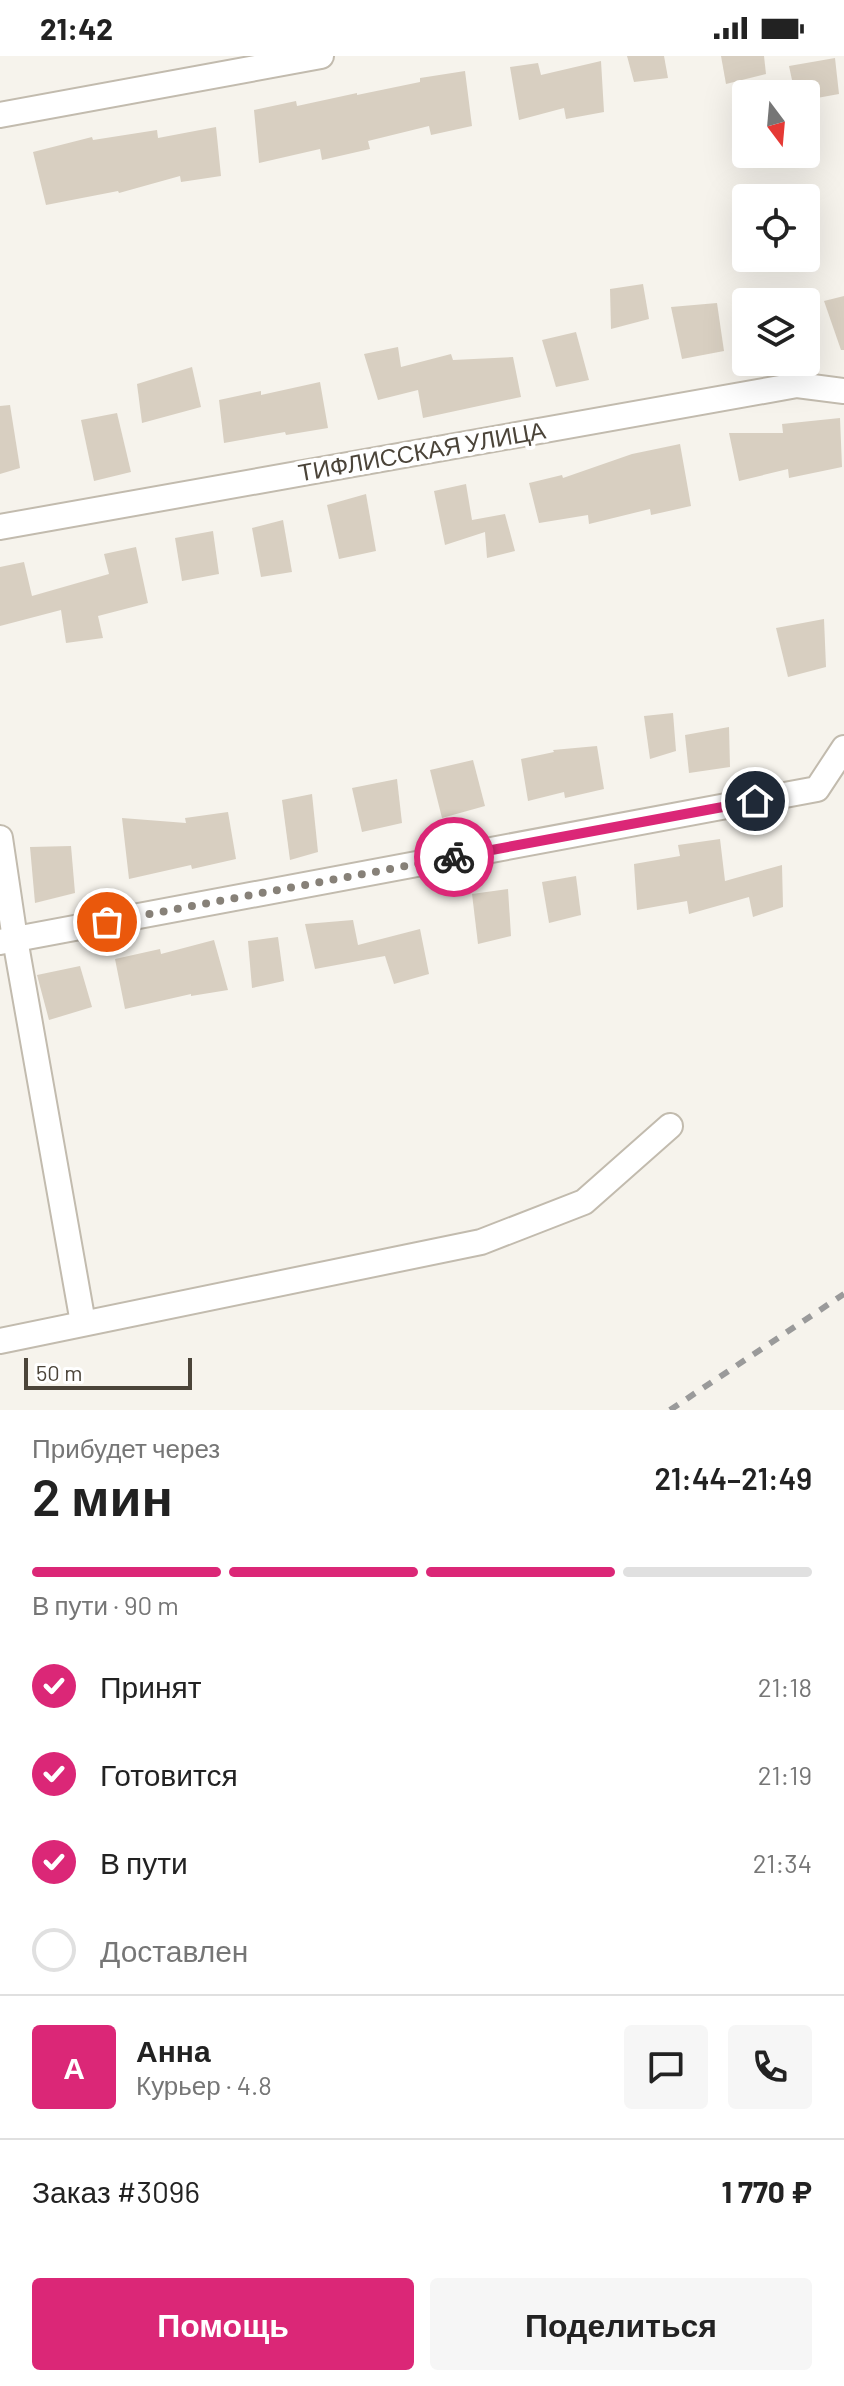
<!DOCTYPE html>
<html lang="ru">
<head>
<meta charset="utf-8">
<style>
	:root { --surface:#fff; --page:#f6f6f6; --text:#222; --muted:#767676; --line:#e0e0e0; --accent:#db2777 }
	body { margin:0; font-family:Barlow,sans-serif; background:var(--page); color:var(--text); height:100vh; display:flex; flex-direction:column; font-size:30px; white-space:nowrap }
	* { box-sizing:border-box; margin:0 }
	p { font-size:26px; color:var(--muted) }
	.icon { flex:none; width:44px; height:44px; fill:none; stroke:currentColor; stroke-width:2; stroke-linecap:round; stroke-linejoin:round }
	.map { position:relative; height:1354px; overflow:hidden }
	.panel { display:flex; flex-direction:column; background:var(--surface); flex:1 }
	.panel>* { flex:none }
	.needle { width:52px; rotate:164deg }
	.controls { position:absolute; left:732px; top:24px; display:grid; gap:16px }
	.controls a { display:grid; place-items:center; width:88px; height:88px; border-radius:8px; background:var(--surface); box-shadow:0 8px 32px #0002; font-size:40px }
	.scale { position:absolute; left:24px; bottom:20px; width:168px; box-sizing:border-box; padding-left:8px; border:4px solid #4b4439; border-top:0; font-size:22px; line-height:28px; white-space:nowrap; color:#4b4439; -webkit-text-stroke:6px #fff; paint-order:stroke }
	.pin { position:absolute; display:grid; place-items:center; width:68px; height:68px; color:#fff; margin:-34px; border:4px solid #fff; border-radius:50%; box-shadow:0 2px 8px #0007 }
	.courier { position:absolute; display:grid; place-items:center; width:80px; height:80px; margin:-40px; border:6px solid #db2777; border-radius:50%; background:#fff; color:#222; box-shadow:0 2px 10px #0007 }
	.overview em { font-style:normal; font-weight:600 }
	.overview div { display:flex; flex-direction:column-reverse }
	.overview { display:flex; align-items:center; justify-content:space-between; height:136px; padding:0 32px }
	h1 { font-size:52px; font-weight:600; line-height:60px }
	.bar { display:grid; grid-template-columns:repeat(4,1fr); gap:12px 8px; align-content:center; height:96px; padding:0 32px }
	.bar i { height:10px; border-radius:6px; background:var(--line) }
	.bar .on { background:var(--accent) }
	.bar p { grid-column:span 4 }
	.line { display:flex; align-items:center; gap:20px; padding:0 32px; border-top:2px solid var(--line) }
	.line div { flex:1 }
	.round { display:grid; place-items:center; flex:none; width:84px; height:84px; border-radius:8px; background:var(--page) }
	ol { padding:0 32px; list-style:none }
	li { display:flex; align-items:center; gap:24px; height:88px }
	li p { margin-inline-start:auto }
	li .icon { padding:8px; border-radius:50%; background:var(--accent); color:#fff; stroke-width:4 }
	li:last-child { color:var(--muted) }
	li i { width:44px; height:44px; border:4px solid var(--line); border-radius:50% }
	.primary-button { display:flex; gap:16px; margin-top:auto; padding:16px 32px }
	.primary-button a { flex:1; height:92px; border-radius:8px; background:var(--accent); color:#fff; font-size:32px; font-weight:600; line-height:92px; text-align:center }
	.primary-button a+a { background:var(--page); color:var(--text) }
	.status { display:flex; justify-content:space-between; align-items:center; height:56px; padding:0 40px; background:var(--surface); direction:ltr }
	.status svg { height:22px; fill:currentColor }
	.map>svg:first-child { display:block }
</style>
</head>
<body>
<div class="status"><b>21:42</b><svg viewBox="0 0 49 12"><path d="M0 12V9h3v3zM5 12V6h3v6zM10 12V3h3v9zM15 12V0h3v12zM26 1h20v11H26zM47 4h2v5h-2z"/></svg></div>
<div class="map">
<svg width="844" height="1354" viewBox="0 0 844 1354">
	<rect width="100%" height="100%" fill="#f6f3ec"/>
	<!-- building -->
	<g fill="#d8cfc1">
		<polygon points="627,0 664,0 668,22 634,26"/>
		<polygon points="721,0 764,0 766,18 726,28"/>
		<polygon points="835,2 839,38 806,44 806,38 795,38 789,10"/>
		<polygon points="601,5 604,56 566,63 564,52 519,64 510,11 538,7 541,19"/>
		<polygon points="465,15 472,70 431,79 429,70 368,85 370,93 322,104 320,93 259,107 254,54 296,45 297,50 357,37 357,39 420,26 420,22"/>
		<polygon points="216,71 221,120 181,126 180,120 119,137 118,135 46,149 33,96 92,81 93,84 157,74 158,82"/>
		<polygon points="643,228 649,263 611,273 610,233"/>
		<polygon points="844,240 844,294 841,294 824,245"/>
		<polygon points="717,247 724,295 682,303 671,251"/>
		<polygon points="576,276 589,324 556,331 542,284"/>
		<polygon points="398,291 401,311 451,298 453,304 513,301 521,341 423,362 418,334 378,344 364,298"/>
		<polygon points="192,311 201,351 142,367 137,328"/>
		<polygon points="320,326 328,372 286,379 285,376 224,387 219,344 261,335 261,339"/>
		<polygon points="10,349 20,412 0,418 0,350"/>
		<polygon points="117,357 131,416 94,425 81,364"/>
		<polygon points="840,362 842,411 789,422 788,413 739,425 729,377 783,377 782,368"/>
		<polygon points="680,388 691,450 651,459 650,453 589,468 588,459 539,467 529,427 562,419 563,422 632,398"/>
		<polygon points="466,428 472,464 505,458 515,495 487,502 485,476 445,489 434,435"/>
		<polygon points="366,438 376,495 339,503 327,449"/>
		<polygon points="283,464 292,516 261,521 252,472"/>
		<polygon points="213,475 219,518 182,525 175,482"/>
		<polygon points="136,491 148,547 98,560 103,582 66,587 61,554 0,570 0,511 24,506 32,540 109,518 104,498"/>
		<polygon points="824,563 826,611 788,621 776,572"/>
		<polygon points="673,657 676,695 650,703 644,660"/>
		<polygon points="729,671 730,711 689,717 685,679"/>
		<polygon points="597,690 604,733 565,742 564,736 528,745 521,703 554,696 553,694"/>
		<polygon points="473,704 485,750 442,762 430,714"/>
		<polygon points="397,723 402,767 362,776 352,732"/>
		<polygon points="312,738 318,796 290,804 282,744"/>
		<polygon points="228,756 236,803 192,813 191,809 129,823 122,762 186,767 185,762"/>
		<polygon points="720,783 725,825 782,809 783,851 753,861 749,841 689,858 687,845 637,854 634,808 680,800 678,789"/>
		<polygon points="71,790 75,837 35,847 30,791"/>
		<polygon points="576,820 581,859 549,867 542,826"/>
		<polygon points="508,833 511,880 478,888 472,838"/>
		<polygon points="353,864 358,889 420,873 429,918 394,928 385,900 315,913 305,868"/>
		<polygon points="278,881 284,925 252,932 248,885"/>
		<polygon points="214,884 228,934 191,940 191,938 125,953 115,903 160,893 161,898"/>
		<polygon points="80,910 92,951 49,964 37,919"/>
	</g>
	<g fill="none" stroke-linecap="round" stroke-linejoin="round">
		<!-- street casing -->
		<g stroke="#c2bbae" stroke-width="28">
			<g id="street">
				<polyline points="0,59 321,0"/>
				<polyline points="0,471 797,329 844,335"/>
				<polyline points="0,782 15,883 83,1267"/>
				<polyline points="0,886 817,733 844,692"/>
				<polyline points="0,1285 481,1186 584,1146 670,1070"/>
			</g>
		</g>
		<!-- street -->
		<use href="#street" stroke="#fff" stroke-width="24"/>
		<!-- rail -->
		<polyline stroke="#9a9a9a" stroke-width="6" stroke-dasharray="10 10" stroke-linecap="butt" points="670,1354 844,1238"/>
	</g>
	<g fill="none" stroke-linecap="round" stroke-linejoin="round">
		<!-- done -->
		<polyline stroke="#878178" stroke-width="8" stroke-dasharray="0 14.4" points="107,866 454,801"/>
		<!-- route -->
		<polyline stroke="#db2777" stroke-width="10" points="454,801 755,745"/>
	</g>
	<g text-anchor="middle" stroke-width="8" stroke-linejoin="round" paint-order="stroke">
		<!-- street labels -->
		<g font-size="24" fill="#4b4439" stroke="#fff">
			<text transform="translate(422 396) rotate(-10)" y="8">ТИФЛИССКАЯ УЛИЦА</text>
		</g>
	</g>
</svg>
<div class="controls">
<a><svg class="needle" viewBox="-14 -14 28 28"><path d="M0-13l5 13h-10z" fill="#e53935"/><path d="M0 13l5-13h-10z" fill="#767676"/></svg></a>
<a><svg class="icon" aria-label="locate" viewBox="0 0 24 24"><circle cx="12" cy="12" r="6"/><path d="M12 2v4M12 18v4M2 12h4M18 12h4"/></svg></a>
<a><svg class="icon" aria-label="layers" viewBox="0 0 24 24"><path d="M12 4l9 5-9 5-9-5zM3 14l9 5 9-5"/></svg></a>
</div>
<div class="scale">50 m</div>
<div class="pin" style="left:107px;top:866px;background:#ea580c"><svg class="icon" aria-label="bag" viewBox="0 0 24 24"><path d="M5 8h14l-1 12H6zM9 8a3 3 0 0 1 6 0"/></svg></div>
<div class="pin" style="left:755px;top:745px;background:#1f2937"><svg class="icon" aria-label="home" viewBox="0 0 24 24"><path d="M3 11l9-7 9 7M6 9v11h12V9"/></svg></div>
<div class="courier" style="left:454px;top:801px"><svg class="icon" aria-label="bike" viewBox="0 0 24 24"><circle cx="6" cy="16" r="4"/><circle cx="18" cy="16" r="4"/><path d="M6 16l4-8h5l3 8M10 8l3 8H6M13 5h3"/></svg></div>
</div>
<section class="panel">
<div class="overview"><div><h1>2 мин</h1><p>Прибудет через</p></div><em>21:44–21:49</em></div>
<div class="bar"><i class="on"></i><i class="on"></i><i class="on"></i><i></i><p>В пути · 90 m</p></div>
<ol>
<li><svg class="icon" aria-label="check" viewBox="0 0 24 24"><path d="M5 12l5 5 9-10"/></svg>Принят<p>21:18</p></li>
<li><svg class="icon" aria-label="check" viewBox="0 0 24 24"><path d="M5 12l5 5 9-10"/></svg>Готовится<p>21:19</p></li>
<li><svg class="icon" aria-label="check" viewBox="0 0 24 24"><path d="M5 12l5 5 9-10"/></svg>В пути<p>21:34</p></li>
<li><i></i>Доставлен</li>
</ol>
<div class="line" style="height:144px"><b class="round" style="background:var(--accent);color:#fff">А</b><div><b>Анна</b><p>Курьер · 4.8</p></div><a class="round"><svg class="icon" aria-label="chat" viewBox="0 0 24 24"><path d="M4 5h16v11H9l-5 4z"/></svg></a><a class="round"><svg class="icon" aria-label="phone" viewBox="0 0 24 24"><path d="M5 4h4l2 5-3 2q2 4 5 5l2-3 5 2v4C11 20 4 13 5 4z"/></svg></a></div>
<div class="line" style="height:104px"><div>Заказ #3096</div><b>1 770 ₽</b></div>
<div class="primary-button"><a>Помощь</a><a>Поделиться</a></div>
</section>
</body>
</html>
